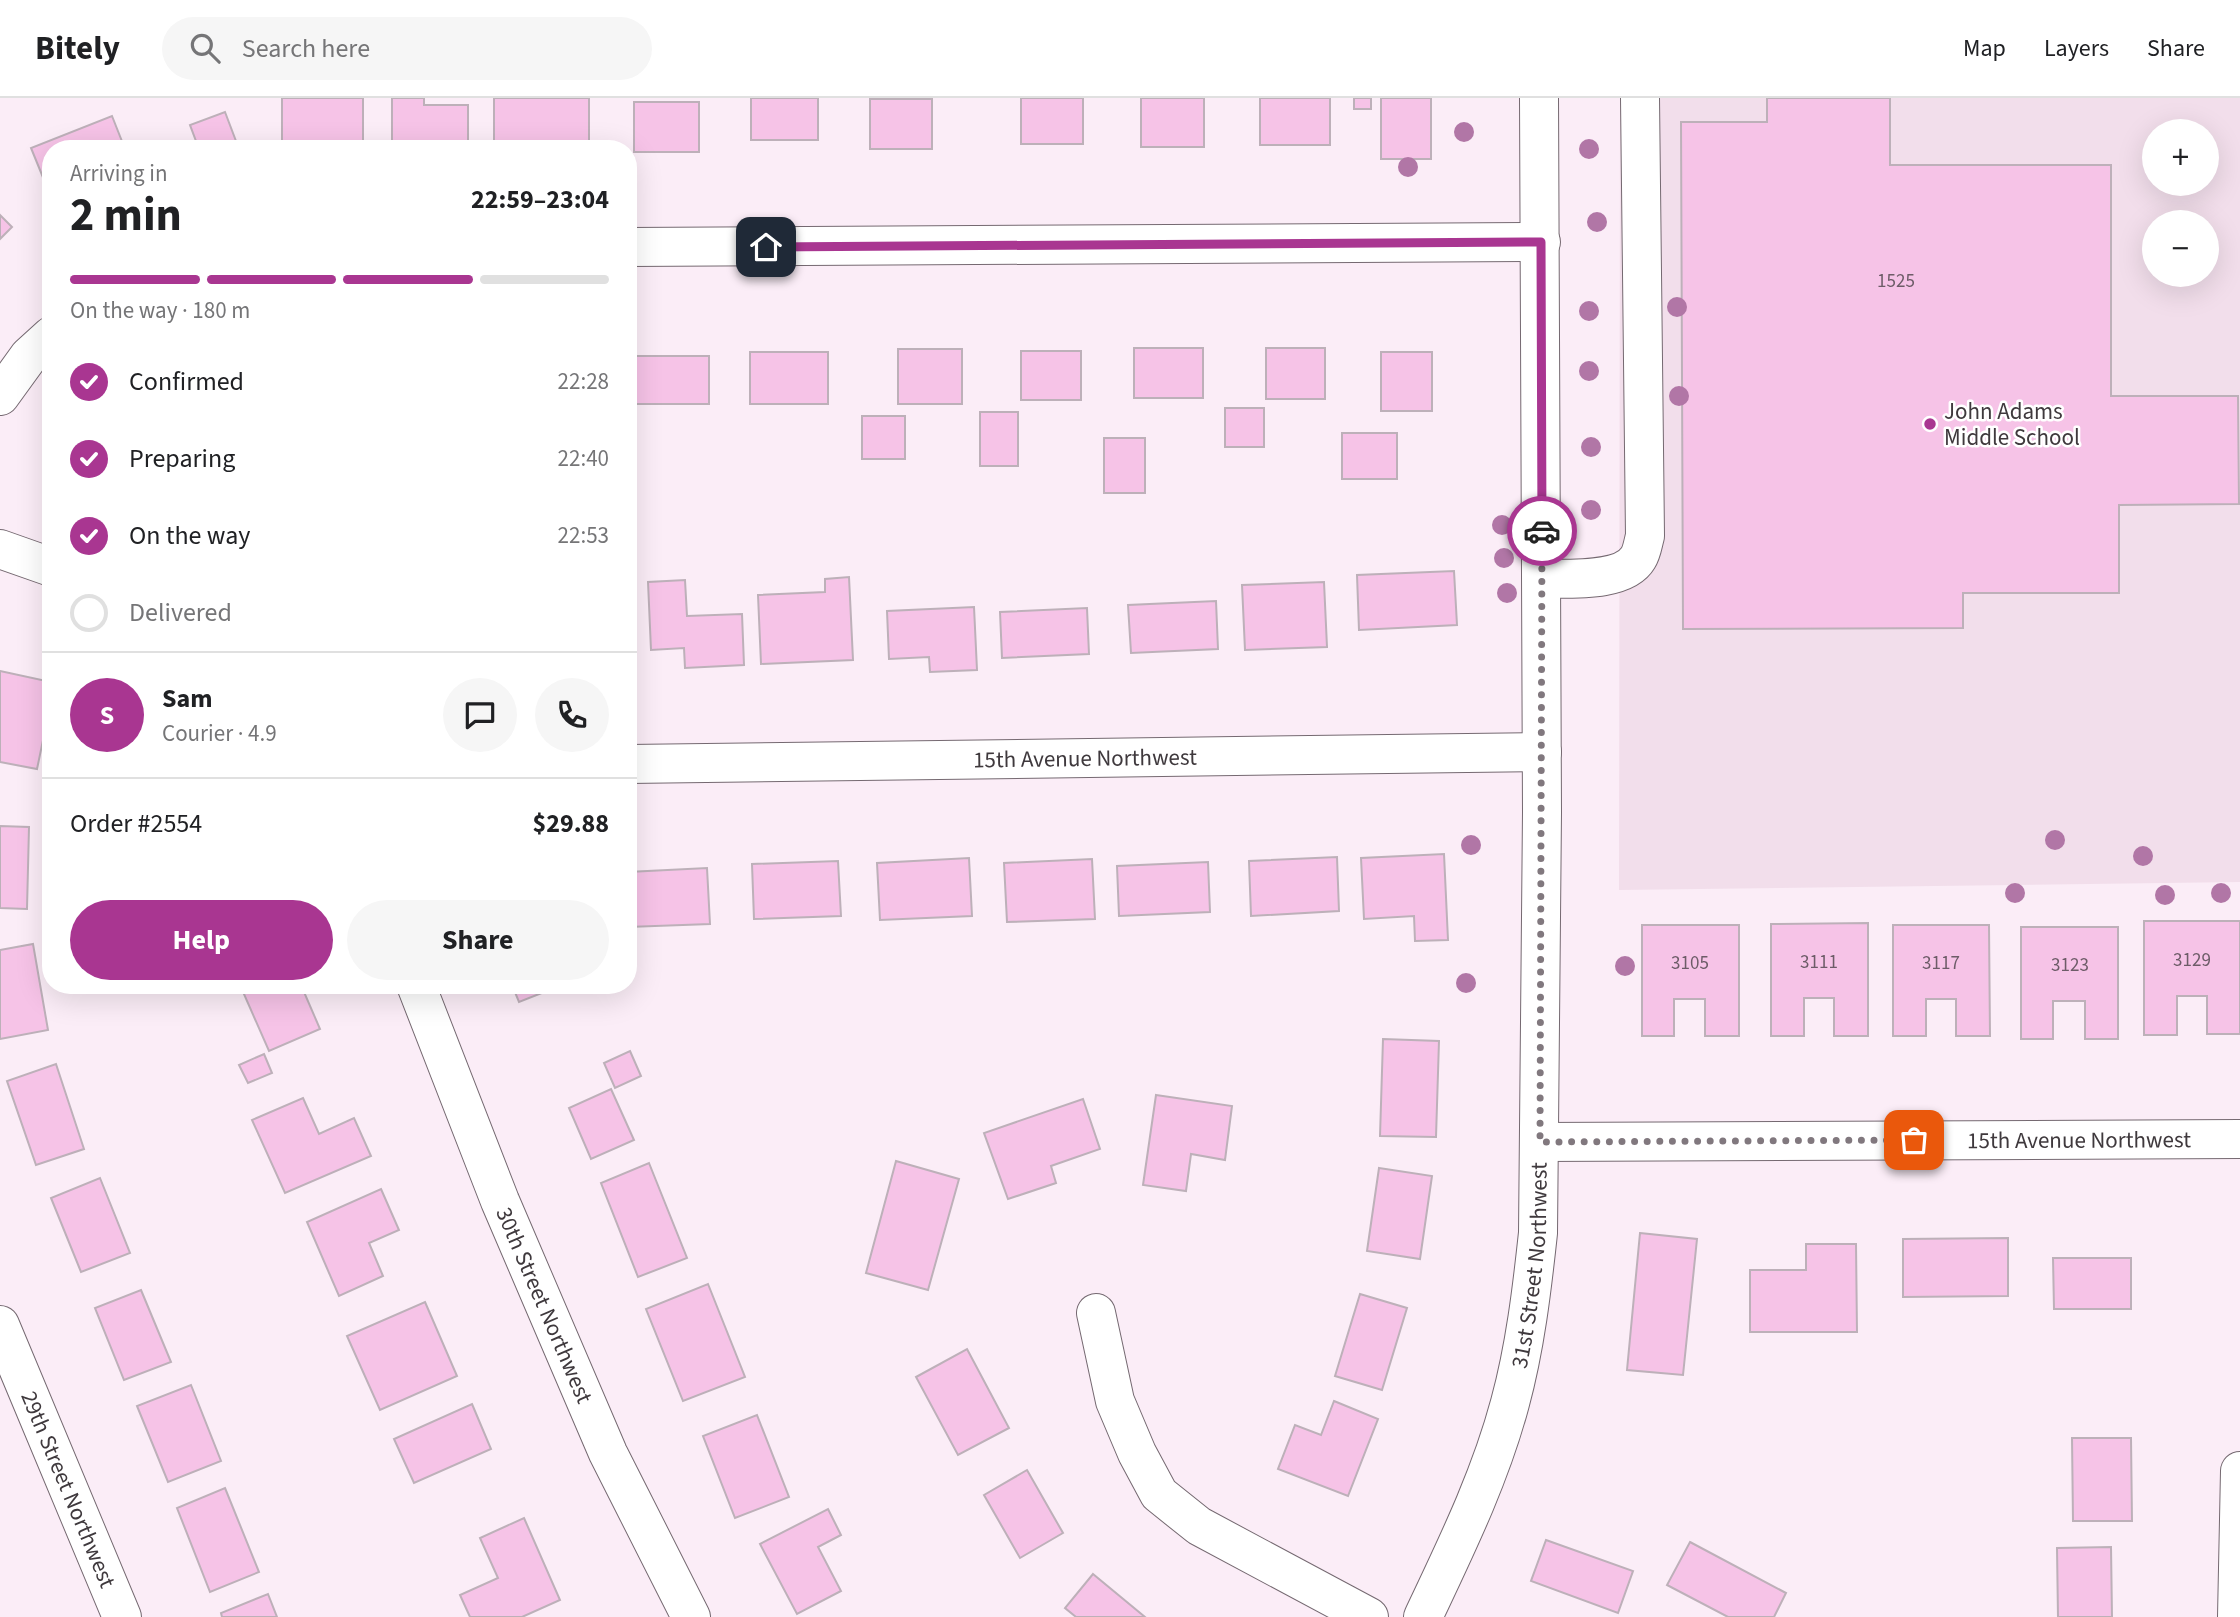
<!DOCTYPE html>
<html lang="en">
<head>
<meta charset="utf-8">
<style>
	:root { --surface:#fff; --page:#f6f6f6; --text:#202124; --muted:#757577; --line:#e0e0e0; --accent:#a93691 }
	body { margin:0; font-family:"Source Sans 3",sans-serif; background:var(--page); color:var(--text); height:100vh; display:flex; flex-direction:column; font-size:26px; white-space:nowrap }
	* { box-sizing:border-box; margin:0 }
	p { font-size:23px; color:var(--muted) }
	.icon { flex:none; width:38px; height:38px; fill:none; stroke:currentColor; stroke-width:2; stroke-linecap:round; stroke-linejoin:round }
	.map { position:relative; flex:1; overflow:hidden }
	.sheet { position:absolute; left:42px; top:42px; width:595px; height:854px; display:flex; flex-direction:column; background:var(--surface); border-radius:28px; box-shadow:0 7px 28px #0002 }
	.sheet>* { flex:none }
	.controls { position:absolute; left:2142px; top:21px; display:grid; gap:14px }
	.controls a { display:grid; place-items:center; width:77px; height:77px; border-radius:50%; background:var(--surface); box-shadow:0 7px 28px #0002; font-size:35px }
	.pin { position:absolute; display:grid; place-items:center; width:60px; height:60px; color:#fff; margin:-30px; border-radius:14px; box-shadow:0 4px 10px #0006 }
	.courier { position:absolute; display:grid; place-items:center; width:70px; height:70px; margin:-35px; border:5px solid #a93691; border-radius:50%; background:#fff; color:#222; box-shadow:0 2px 9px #0007 }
	.overview em { font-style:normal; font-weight:700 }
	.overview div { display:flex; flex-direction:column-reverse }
	.overview { display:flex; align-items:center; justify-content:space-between; height:119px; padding:0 28px }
	h1 { font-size:46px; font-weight:700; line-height:52px }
	.bar { display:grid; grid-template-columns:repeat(4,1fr); gap:10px 7px; align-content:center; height:84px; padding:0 28px }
	.bar i { height:9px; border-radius:5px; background:var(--line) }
	.bar .current { background:var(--accent) }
	.bar p { grid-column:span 4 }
	.line { display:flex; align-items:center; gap:18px; padding:0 28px; border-top:2px solid var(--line) }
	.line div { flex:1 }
	.round { display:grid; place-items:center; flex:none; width:74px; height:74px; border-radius:37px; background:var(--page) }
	ol { padding:0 28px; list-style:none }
	li { display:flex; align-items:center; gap:21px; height:77px }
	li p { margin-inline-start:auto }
	li .icon { padding:7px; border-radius:50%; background:var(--accent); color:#fff; stroke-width:4 }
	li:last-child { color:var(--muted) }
	li i { width:38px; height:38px; border:4px solid var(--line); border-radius:50% }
	.primary-button { display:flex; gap:14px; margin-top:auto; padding:14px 28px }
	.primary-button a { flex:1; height:80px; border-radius:42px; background:var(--accent); color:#fff; font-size:28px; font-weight:700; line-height:80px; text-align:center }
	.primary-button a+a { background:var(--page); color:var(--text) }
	header { display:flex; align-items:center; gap:42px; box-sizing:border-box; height:98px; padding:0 35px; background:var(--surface); border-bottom:2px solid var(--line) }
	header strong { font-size:33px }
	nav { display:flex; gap:38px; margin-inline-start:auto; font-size:24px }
	.search { width:490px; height:63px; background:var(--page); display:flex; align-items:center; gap:18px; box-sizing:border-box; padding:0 24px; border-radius:38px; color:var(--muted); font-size:26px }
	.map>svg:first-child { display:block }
</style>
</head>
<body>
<header>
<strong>Bitely</strong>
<div class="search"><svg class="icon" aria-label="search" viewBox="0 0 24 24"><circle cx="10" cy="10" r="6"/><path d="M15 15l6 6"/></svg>Search here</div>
<nav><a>Map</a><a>Layers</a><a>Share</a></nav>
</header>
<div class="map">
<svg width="2240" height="1519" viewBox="0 0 2240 1519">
	<rect width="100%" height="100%" fill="#fbedf7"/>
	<!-- built -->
	<path fill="#f2deeb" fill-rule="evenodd" d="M1620,0H2240V784L1619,792ZM2154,33H2207V86H2154ZM2154,124H2207V177H2154Z"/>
	<!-- building -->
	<g fill="#f6c3e7" stroke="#bdb0b9" stroke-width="2">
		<rect x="282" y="0" width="81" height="51"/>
		<polygon points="392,0 424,0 424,7 468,7 468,51 392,51"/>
		<rect x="494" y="0" width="95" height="51"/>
		<rect x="751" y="0" width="67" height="42"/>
		<rect x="1021" y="0" width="62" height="46"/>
		<rect x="1141" y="0" width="63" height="49"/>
		<rect x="1260" y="0" width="70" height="47"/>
		<rect x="1354" y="0" width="17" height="11"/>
		<rect x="1381" y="0" width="50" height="61"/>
		<polygon points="1767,0 1890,0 1890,67 2111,67 2111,298 2238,298 2239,406 2119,407 2119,495 1963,495 1963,530 1683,531 1681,24 1767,24"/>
		<rect x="870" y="1" width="62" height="50"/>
		<rect x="634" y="4" width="65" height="50"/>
		<polygon points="225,14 239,51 199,51 190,27"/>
		<polygon points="112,18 125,51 51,51 51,99 31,50"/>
		<polygon points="0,117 12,129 0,141"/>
		<rect x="1134" y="250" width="69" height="50"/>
		<rect x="1266" y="250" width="59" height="51"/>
		<rect x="898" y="251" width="64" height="55"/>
		<rect x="1021" y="253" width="60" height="49"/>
		<rect x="750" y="254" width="78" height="52"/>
		<rect x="1381" y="254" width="51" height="59"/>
		<rect x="633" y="258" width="76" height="48"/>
		<rect x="1225" y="310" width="39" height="39"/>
		<rect x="980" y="314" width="38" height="54"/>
		<rect x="862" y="318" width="43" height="43"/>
		<rect x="1342" y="335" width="55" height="46"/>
		<rect x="1104" y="340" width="41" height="55"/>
		<polygon points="1454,473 1457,527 1359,532 1357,477"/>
		<polygon points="849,479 853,562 761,566 758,497 825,494 825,481"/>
		<polygon points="685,482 687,518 742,516 744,567 685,570 684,550 651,552 648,484"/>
		<polygon points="1324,484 1327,549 1245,552 1242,487"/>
		<polygon points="1216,503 1218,551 1131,555 1128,507"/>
		<polygon points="974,509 977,572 930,574 929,559 889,561 887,513"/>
		<polygon points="1087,510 1089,556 1002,560 1000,514"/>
		<polygon points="0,573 51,584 51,604 37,671 0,664"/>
		<polygon points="0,728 29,729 27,811 0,810"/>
		<polygon points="1444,756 1448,842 1415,843 1414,818 1364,821 1361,760"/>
		<polygon points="1337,759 1339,813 1251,818 1249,763"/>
		<polygon points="969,760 972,818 880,822 877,765"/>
		<polygon points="1092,761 1095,821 1007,824 1004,765"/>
		<polygon points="838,763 841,818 754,821 752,766"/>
		<polygon points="1208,764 1210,814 1119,818 1117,768"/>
		<polygon points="707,770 710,826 628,829 628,774"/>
		<polygon points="2144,823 2240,823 2240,936 2207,936 2207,898 2177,898 2177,937 2144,937"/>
		<polygon points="1868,825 1868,938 1834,938 1834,900 1804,900 1804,938 1771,938 1771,826"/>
		<polygon points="1642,827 1739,827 1739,938 1705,938 1705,901 1674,901 1674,938 1642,938"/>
		<polygon points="1893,827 1989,827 1990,938 1956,938 1956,901 1926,901 1926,938 1893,938"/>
		<polygon points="2021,829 2118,829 2118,941 2085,941 2085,903 2053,903 2053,941 2021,941"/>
		<polygon points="33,846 48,932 0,941 0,852"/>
		<polygon points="240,887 301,887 320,931 269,953"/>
		<polygon points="512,887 562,887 519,904"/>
		<polygon points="1383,941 1439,943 1436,1039 1380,1038"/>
		<polygon points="630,953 641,978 615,990 604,965"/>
		<polygon points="264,956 272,975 248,985 239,967"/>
		<polygon points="56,966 84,1051 36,1067 7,983"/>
		<polygon points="611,991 634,1042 591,1061 569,1010"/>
		<polygon points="1156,997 1232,1008 1225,1062 1191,1056 1186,1093 1143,1087"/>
		<polygon points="303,1000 319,1036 354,1020 371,1058 285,1095 252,1022"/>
		<polygon points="1083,1001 1100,1051 1051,1068 1056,1085 1008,1101 984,1035"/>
		<polygon points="896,1063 959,1081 928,1192 866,1175"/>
		<polygon points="649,1065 687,1160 638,1179 601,1085"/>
		<polygon points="1379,1070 1432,1078 1420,1161 1367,1153"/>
		<polygon points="100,1080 130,1155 81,1174 51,1100"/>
		<polygon points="381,1091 399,1132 369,1145 383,1178 339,1198 307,1124"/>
		<polygon points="1640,1135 1697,1141 1683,1277 1627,1272"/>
		<polygon points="2008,1140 2008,1198 1903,1199 1903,1141"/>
		<polygon points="1806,1146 1856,1146 1857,1234 1750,1234 1750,1172 1806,1172"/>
		<polygon points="2053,1160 2131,1160 2131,1211 2054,1211"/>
		<polygon points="708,1186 745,1279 683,1303 646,1211"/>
		<polygon points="141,1192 171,1264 124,1282 95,1210"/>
		<polygon points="1360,1196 1407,1210 1382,1292 1335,1278"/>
		<polygon points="425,1204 457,1278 380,1312 347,1238"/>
		<polygon points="967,1251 1009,1330 958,1357 916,1279"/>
		<polygon points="191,1287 221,1363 168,1384 137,1308"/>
		<polygon points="1334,1303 1378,1321 1348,1398 1278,1371 1295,1327 1321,1337"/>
		<polygon points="472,1306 491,1351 414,1385 394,1341"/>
		<polygon points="757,1317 789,1399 735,1420 703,1338"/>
		<polygon points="2072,1340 2131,1340 2132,1423 2073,1423"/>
		<polygon points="1027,1372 1063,1435 1020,1460 984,1397"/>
		<polygon points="225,1390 259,1474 210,1494 177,1410"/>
		<polygon points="828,1411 841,1437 818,1449 841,1493 797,1516 760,1446"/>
		<polygon points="524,1420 560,1502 522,1519 470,1519 460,1497 498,1480 480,1440"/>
		<polygon points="1546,1442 1633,1473 1618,1515 1531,1483"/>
		<polygon points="1690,1444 1786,1495 1774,1519 1728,1519 1667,1487"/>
		<polygon points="2111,1449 2112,1519 2058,1519 2057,1450"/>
		<polygon points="1093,1476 1145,1519 1076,1519 1065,1510"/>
		<polygon points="268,1496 277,1519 222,1519 221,1515"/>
	</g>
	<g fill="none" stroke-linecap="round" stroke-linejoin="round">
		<!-- minor casing -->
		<g stroke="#756971" stroke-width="40">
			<g id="minor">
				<polyline points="628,149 1541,144"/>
				<polyline points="0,298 29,258 51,238"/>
				<polyline points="0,451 51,469"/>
				<path d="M1542,481C1568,480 1623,485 1638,460C1642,454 1643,445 1645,438L1640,0"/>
				<path id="s1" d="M628,666L1542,654"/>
				<path id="s2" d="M416,887L500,1103L608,1355L691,1519"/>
				<path id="s3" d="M1540,1044L2240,1041"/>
				<polyline points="1096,1215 1115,1303 1137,1355 1159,1396 1199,1428 1369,1519"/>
				<path id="s4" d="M0,1227L122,1519"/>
				<path id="s5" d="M1423,1519C1456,1449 1490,1380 1510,1305C1525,1250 1532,1191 1538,1135L1542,714L1539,0"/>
				<polyline points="2237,1519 2240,1373"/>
			</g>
		</g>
		<!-- minor -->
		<use href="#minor" stroke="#fff" stroke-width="38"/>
	</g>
	<!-- trees -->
	<g fill="#b176a6">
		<circle cx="1464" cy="34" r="10"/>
		<circle cx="1589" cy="51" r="10"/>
		<circle cx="1408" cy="69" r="10"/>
		<circle cx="1597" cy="124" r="10"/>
		<circle cx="1677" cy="209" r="10"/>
		<circle cx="1589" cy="213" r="10"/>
		<circle cx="1589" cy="273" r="10"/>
		<circle cx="1679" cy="298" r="10"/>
		<circle cx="1591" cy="349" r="10"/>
		<circle cx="1591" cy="412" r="10"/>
		<circle cx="1502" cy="427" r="10"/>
		<circle cx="1504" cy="460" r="10"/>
		<circle cx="1507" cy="495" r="10"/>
		<circle cx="2055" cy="742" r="10"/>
		<circle cx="1471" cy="747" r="10"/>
		<circle cx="2143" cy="758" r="10"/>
		<circle cx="2015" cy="795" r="10"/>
		<circle cx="2221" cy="795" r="10"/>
		<circle cx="2165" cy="797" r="10"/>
		<circle cx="1625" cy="868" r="10"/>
		<circle cx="1466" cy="885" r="10"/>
	</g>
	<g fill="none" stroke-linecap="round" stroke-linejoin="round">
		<!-- done -->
		<polyline stroke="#81787e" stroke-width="7" stroke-dasharray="0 12.6" points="1542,433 1540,1044 1914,1042"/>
		<!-- route -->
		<polyline stroke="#a93691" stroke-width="9" points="766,149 1541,144 1542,433"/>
	</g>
	<!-- markers -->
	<circle fill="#a93691" stroke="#fff" stroke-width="2.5" cx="1930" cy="326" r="7"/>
	<g text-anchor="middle" stroke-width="5" stroke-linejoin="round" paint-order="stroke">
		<!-- number labels -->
		<g font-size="19" fill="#6d5c68">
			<text x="1896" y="189">1525</text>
			<text x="2192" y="868">3129</text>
			<text x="1819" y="870">3111</text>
			<text x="1690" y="871">3105</text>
			<text x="1941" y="871">3117</text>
			<text x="2070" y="873">3123</text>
		</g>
		<!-- poi labels -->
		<g font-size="23" fill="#3f393d" stroke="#fff" text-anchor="start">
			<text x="1944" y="321">John Adams<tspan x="1944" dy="26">Middle School</tspan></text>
		</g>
		<!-- street labels -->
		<g font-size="23" fill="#3f393d" stroke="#fff">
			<text dy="8" stroke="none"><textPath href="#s1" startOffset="457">15th Avenue Northwest</textPath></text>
			<text dy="8" stroke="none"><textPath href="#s3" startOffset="539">15th Avenue Northwest</textPath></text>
			<text dy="8" stroke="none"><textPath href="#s5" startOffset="371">31st Street Northwest</textPath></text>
			<text dy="8" stroke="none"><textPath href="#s2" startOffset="345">30th Street Northwest</textPath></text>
			<text dy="8" stroke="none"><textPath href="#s4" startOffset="178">29th Street Northwest</textPath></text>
		</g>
	</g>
</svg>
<div class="controls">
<a>+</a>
<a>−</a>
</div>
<div class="pin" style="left:1914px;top:1042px;background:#ea580c"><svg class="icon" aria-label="bag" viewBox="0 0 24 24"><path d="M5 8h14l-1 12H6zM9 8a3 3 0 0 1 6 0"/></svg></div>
<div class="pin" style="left:766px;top:149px;background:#1f2937"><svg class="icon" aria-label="home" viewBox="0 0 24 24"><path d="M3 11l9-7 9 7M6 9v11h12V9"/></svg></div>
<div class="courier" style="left:1542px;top:433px"><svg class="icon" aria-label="car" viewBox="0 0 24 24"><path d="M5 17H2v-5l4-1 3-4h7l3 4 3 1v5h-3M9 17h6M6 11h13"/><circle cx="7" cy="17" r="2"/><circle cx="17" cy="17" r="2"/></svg></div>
<section class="sheet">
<div class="overview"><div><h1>2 min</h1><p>Arriving in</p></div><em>22:59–23:04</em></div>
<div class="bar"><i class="current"></i><i class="current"></i><i class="current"></i><i></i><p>On the way · 180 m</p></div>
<ol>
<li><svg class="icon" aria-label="check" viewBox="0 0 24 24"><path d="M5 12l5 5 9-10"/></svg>Confirmed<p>22:28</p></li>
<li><svg class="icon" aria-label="check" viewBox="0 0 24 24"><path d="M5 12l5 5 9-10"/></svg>Preparing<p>22:40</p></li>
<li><svg class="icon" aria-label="check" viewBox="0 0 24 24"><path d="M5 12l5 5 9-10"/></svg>On the way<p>22:53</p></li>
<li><i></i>Delivered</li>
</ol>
<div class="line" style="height:126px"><b class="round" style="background:var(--accent);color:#fff">S</b><div><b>Sam</b><p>Courier · 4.9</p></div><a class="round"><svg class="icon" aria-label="chat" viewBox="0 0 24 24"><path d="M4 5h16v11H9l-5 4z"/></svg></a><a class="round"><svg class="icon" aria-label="phone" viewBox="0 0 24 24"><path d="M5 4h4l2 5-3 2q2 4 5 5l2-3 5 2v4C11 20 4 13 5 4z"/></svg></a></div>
<div class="line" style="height:91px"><div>Order #2554</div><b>$29.88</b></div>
<div class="primary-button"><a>Help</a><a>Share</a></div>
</section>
</div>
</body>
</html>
